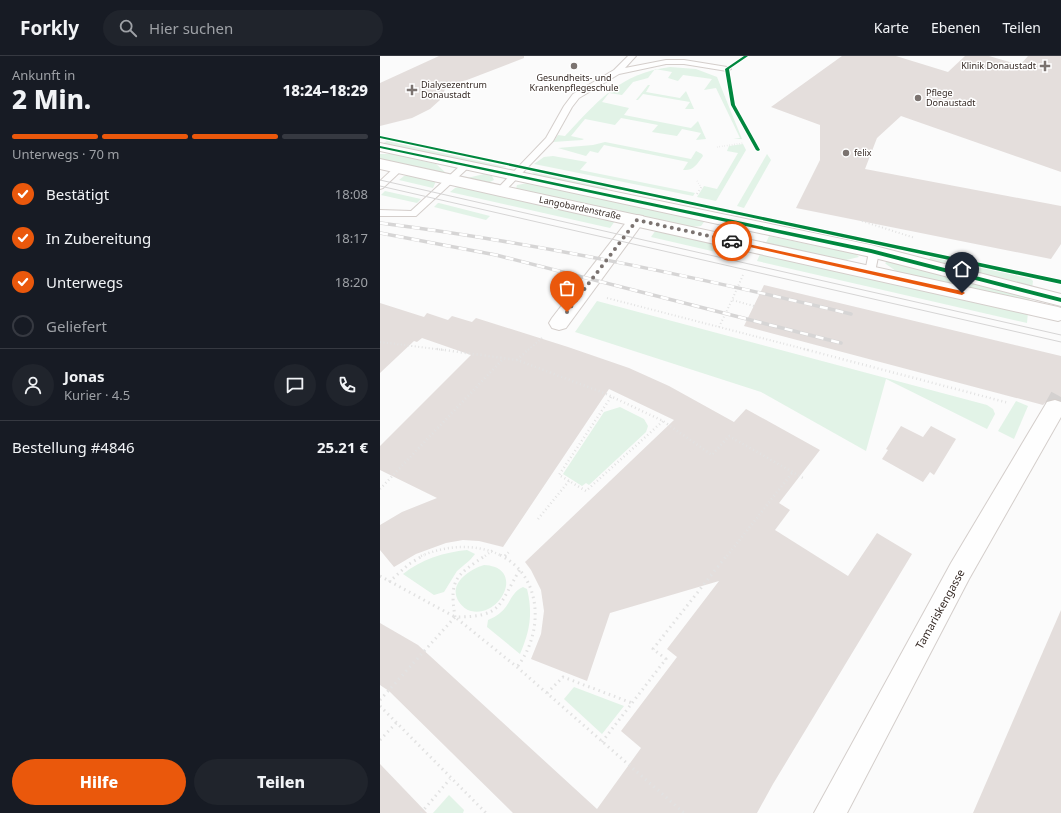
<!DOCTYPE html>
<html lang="de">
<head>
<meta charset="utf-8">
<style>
	:root { --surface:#171b24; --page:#20242c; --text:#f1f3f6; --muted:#9ea1a6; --line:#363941; --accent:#ea580c }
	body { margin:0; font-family:"Noto Sans",sans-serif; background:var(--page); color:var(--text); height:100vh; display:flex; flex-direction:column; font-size:15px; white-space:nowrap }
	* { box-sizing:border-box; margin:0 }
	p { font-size:13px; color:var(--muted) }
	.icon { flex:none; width:22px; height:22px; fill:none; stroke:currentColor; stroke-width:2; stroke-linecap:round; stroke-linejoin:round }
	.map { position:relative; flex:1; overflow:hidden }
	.panel { display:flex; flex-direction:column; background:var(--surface); width:380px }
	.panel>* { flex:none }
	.pin { position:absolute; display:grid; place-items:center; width:34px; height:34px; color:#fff; margin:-41px -17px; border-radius:50% 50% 50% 0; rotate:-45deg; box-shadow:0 0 4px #0007 }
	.pin .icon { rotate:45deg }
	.courier { position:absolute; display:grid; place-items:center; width:40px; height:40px; margin:-20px; border:3px solid #ea580c; border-radius:50%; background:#fff; color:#222; box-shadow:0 1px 5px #0007 }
	.headline em { font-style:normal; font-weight:800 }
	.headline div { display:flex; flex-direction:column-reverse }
	.headline { display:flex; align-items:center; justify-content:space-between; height:68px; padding:0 12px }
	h1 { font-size:26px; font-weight:800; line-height:30px }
	.bar { display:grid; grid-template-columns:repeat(4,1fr); gap:6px 4px; align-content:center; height:48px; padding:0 12px }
	.bar i { height:5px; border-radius:3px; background:var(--line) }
	.bar .selected { background:var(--accent) }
	.bar p { grid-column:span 4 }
	.line { display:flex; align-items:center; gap:10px; padding:0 12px; border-top:1px solid var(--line) }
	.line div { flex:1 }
	.round { display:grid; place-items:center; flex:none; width:42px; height:42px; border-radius:21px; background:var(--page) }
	ol { padding:0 12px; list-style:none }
	li { display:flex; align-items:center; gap:12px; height:44px }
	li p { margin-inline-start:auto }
	li .icon { padding:4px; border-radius:50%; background:var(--accent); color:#fff; stroke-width:4 }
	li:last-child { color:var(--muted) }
	li i { width:22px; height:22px; border:2px solid var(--line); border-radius:50% }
	.cta { display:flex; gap:8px; margin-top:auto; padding:8px 12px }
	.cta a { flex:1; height:46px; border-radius:24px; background:var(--accent); color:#fff; font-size:16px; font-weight:800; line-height:46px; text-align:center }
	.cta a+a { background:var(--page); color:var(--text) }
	header { display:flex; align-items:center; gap:24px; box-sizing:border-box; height:56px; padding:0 20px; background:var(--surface); border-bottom:1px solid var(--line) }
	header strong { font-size:19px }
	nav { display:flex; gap:22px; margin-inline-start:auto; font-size:14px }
	.search { width:280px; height:36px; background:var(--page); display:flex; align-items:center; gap:10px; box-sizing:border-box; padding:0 14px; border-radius:22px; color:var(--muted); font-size:15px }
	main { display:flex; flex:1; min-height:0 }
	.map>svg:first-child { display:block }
</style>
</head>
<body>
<header>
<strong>Forkly</strong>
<div class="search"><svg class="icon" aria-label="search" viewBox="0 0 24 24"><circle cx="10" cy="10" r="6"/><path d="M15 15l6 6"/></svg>Hier suchen</div>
<nav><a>Karte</a><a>Ebenen</a><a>Teilen</a></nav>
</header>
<main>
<section class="panel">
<div class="headline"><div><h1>2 Min.</h1><p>Ankunft in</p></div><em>18:24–18:29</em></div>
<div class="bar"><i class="selected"></i><i class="selected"></i><i class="selected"></i><i></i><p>Unterwegs · 70 m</p></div>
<ol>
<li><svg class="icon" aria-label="check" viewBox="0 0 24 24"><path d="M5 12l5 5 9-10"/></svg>Bestätigt<p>18:08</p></li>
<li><svg class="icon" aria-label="check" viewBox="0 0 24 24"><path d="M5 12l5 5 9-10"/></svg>In Zubereitung<p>18:17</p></li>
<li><svg class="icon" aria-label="check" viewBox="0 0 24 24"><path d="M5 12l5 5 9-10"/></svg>Unterwegs<p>18:20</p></li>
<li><i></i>Geliefert</li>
</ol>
<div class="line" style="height:72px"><a class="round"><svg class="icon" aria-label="person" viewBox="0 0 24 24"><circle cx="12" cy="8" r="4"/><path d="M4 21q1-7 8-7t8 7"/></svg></a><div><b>Jonas</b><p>Kurier · 4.5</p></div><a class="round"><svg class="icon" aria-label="chat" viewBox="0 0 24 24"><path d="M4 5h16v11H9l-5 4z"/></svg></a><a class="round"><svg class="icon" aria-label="phone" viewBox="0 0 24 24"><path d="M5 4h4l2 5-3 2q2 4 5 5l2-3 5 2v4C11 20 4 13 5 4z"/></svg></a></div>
<div class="line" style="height:52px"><div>Bestellung #4846</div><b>25.21 €</b></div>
<div class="cta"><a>Hilfe</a><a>Teilen</a></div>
</section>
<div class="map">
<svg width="681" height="757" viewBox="0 0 681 757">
	<rect width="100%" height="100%" fill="#fbfbfb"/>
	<!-- green -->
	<g fill="#e2f3e7">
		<path d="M290,11L316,13L337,21L362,83H353L360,82L336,32L324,34L332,23L303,19L298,25L288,22L292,16L275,13L268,22L253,26L242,39L229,37L222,46L249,52L244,59L311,72L318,65L326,83L316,84L321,77L302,73L297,80L272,76L278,69L241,62L235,69L205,63L191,80L204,83L202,84L173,86L178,79L185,80C217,46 240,17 290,11Z"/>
		<polygon points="268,29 270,29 266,36 300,42 306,35 314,53 305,53 310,46 263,38 258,44 256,44"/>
		<polygon points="7,85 127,111 115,112 2,88"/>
		<path d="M225,86L311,103L316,95L322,98L323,100C317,108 314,115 303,114L308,106L224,89L218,97L210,95L206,100L178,92L213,89Z"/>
		<polygon points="363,88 366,94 336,145 317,141 324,130 337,133 358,97 347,95 349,90"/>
		<polygon points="0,98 13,98 56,108 66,117 0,105"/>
		<polygon points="387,98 391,104 364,152 357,150"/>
		<polygon points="173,100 207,106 200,114 315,137 313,140 154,108 164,101"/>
		<polygon points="152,116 228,132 225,135 155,120"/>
		<polygon points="104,118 112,120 114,124 106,128 83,123"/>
		<polygon points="31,119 56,125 53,132 19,124 24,120"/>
		<polygon points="148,127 323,165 324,166 321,170 312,171 136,133 137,129"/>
		<polygon points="81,130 235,165 230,172 70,136 75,132"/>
		<polygon points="5,135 41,143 37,147 1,139"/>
		<polygon points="58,147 59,147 110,160 106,164 54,151"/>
		<polygon points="276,174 367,194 362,202 271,181"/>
		<polygon points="389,180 476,198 479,201 462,205 385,189"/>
		<polygon points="381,196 648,256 647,267 377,205"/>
		<polygon points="550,200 649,221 653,225 652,233 549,206"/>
		<polygon points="508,205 650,241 649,247 520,218 506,208 505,207"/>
		<polygon points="217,245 607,349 613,353 615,358 607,373 506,323 486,395 381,336 195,276"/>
		<polygon points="636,345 648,350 634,383 618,375"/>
		<polygon points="240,351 264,363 268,370 266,376 209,429 206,427 202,430 183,418 224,356"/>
		<path d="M87,494L95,498L90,504L77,515L64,536L54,539L23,518C40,504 64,496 87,494Z"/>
		<path d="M104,509C146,511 121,562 91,555C86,554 82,550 79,546C67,528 90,513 104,509Z"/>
		<path d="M143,531L147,533C153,557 150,575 140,598L107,571L108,564C112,562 117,560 120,557C131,548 130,537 143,531Z"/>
		<polygon points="194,631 244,650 222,678 184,643"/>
		<polygon points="69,739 84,754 83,757 53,757"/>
	</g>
	<!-- building -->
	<g fill="#e4dedc">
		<polygon points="59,0 144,0 144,2 87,24 67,29 60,44 50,53 32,62 0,70 0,27"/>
		<polygon points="462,0 516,0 568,16 585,0 609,0 640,9 648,0 681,0 681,116 521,60 497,82 485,113 681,150 681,188 671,203 416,152 440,104 440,69 391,51"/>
		<polygon points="384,229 681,300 681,344 675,343 667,345 663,349 364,270"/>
		<polygon points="0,247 44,261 47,257 68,264 72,260 92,266 96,262 188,291 249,312 289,330 354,366 366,353 440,394 399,447 410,454 395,474 468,520 497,477 532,498 393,728 377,757 133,757 9,635 0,629 0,567 38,589 217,753 261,692 241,675 297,601 287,593 339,525 230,557 207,625 151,603 161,578 164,555 161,534 151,514 145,506 294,364 229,333 123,491 99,485 83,484 66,487 36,498 14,511 0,494 0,469 22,456 57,442 0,414 0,390 91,299 42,282 37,286 34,285 0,317"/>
		<polygon points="521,370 543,381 551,370 576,383 554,419 550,416 543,426 502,403 508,394 506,393"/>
		<polygon points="681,554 681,757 593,757"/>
		<polygon points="0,708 47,757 0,757"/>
	</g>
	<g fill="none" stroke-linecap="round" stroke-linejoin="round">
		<!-- street-tunnel -->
		<polyline stroke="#d4d1d0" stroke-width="22" stroke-dasharray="22 11" stroke-linecap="butt" points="675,352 681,341"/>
		<!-- lane casing -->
		<g stroke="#d4cecb" stroke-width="2">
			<g id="lane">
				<polygon points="248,0 256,0 245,12 286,4 304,4 347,11 351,13 347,15 304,8 286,8 239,18 199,42 192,51 173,85 124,136 118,136 118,132 166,82 184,50 193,38 234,14"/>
				<polygon points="85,107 88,108 88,112 36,160 0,160 0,154 31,155 82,108"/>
				<polygon points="19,109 24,112 22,114 3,132 0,133 0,125 16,110"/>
				<polygon points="494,193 499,196 495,216 490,220 485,216 489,196"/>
			</g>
		</g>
		<!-- street casing -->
		<g stroke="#d4cecb" stroke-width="2">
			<g id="street">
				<polygon points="257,159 263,160 265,164 186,272 179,274 172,272 169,267 172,262 251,160"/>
				<polygon points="675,344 681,346 681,361 589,523 467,757 434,757 571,507 667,346"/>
			</g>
		</g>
		<!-- secondary casing -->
		<g stroke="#d4cecb" stroke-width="2">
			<g id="secondary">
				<polygon points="0,87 491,189 681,238 681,250 491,201 0,95"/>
				<polygon points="0,103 678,251 681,252 681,264 678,265 0,113"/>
			</g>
		</g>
		<!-- path-far3 -->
		<g stroke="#e2e2e2" stroke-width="1.5" stroke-dasharray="0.5 2" stroke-linecap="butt">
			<polyline points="337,91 364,87"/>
			<polyline points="317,125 321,131"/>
		</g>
		<!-- path-far2 -->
		<g stroke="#e2e2e2" stroke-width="2" stroke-dasharray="1 2.5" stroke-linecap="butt">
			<polyline points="317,138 322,130"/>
			<polyline points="482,165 535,182"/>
			<polyline points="363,219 352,244 374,250"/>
			<polyline points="227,242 428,294"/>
			<polyline points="339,271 352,244"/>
			<polyline points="0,286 64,294"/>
			<polyline points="148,294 162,282"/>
		</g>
		<!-- path-far1 -->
		<g stroke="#e2e2e2" stroke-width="2.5" stroke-dasharray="1 3" stroke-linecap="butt">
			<polyline points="57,293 137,304 224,337 283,365 332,399 349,380 423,422"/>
			<polyline points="424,293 629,347"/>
			<polyline points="137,304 149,293"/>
			<polyline points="231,341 179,419 206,435 283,365"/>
			<polyline points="0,433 123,303"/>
			<polyline points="158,463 189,425"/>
			<path d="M41,500C67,489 97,487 122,500"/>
			<polyline points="105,500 113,494"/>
			<polyline points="125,500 130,495"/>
			<polyline points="347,500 412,417"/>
		</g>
		<!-- path -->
		<g stroke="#e2e2e2" stroke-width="3" stroke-dasharray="1.5 4" stroke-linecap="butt">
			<path d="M120,499C163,520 164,577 137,611"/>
			<polyline points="125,500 126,499"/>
			<polyline points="0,520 75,561 137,611 304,757"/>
			<polyline points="9,526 29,508 44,499"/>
			<path d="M75,561C69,522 76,520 106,499"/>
			<polyline points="167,637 183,621 252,647"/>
			<path d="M0,644L75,561C125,561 118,548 141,512"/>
			<polyline points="0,650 106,757"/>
			<polyline points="0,684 17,666"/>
			<polyline points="222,686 286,603 273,593 347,499"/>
			<polyline points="41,757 70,723"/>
		</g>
		<!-- lane -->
		<use href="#lane" fill="#fefefe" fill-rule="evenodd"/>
		<!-- street -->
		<use href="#street" fill="#fefefe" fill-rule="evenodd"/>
		<!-- secondary -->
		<use href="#secondary" fill="#fefefe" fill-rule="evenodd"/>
		<!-- tram -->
		<g stroke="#d6d5d5" stroke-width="1">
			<polyline points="0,124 681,279"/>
			<polyline points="0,130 681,286"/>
		</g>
		<!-- rail casing -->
		<g stroke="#d6d5d5" stroke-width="3.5">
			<g id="rail">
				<path d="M0,167C159,187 315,221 471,258"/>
				<polyline points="0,177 116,199 461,287"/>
			</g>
		</g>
		<!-- rail -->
		<use href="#rail" stroke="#fff" stroke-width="2.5" stroke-dasharray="8" stroke-linecap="butt"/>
		<!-- cycleway casing -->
		<g stroke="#fff" stroke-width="2">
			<g id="cycleway">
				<polygon points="364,0 368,0 349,13 355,49 380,94 378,95 376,94 351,49 345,13"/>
				<polygon points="0,80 681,224 681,228 0,82"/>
				<polygon points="0,90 491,193 681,242 681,246 491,197 0,92"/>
			</g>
		</g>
		<!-- cycleway -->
		<use href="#cycleway" fill="#00873e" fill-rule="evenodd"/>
	</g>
	<!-- route -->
	<polygon fill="#ea580c" points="350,184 582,235 585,237 582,239 352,187"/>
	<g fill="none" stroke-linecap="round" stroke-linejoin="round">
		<!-- done -->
		<polyline stroke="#7b7370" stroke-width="4" stroke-dasharray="0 7.2" points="187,256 257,164 352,185"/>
	</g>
	<!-- markers -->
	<g fill="#7b7370" stroke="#fff" stroke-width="1.5">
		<circle cx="194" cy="10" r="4"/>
		<path d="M663 4h4v4h4v4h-4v4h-4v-4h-4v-4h4z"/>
		<path d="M30 28h4v4h4v4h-4v4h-4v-4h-4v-4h4z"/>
		<circle cx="538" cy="42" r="4"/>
		<circle cx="466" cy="97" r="4"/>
	</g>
	<g text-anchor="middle" stroke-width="3" stroke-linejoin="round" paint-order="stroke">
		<!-- far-poi labels -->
		<g font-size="9" fill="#362a25" stroke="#fff" text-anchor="start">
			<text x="656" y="13" text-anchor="end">Klinik Donaustadt</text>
			<text x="194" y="25" text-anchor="middle">Gesundheits- und<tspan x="194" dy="10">Krankenpflegeschule</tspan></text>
			<text x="41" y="32">Dialysezentrum<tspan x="41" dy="10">Donaustadt</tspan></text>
			<text x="546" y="40">Pflege<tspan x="546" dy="10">Donaustadt</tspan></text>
			<text x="474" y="100">felix</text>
		</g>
		<!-- far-street labels -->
		<g font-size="9" fill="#362a25" stroke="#fff">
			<text transform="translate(200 152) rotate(12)" y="3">Langobardenstraße</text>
		</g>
		<!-- street labels -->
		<g font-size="11" fill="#362a25" stroke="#fff">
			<text transform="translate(560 553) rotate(-61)" y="4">Tamariskengasse</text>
		</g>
	</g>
</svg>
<div class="pin" style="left:187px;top:256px;background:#ea580c"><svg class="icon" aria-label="bag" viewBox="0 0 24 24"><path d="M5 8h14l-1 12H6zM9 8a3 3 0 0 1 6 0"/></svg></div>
<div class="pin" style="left:582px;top:237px;background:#1f2937"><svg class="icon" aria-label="home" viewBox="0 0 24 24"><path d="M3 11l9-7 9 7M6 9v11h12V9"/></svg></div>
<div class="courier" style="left:352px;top:185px"><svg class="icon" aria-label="car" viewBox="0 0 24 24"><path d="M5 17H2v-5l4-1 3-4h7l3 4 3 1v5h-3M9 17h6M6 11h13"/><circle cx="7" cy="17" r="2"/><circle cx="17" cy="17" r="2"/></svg></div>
</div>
</main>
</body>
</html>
